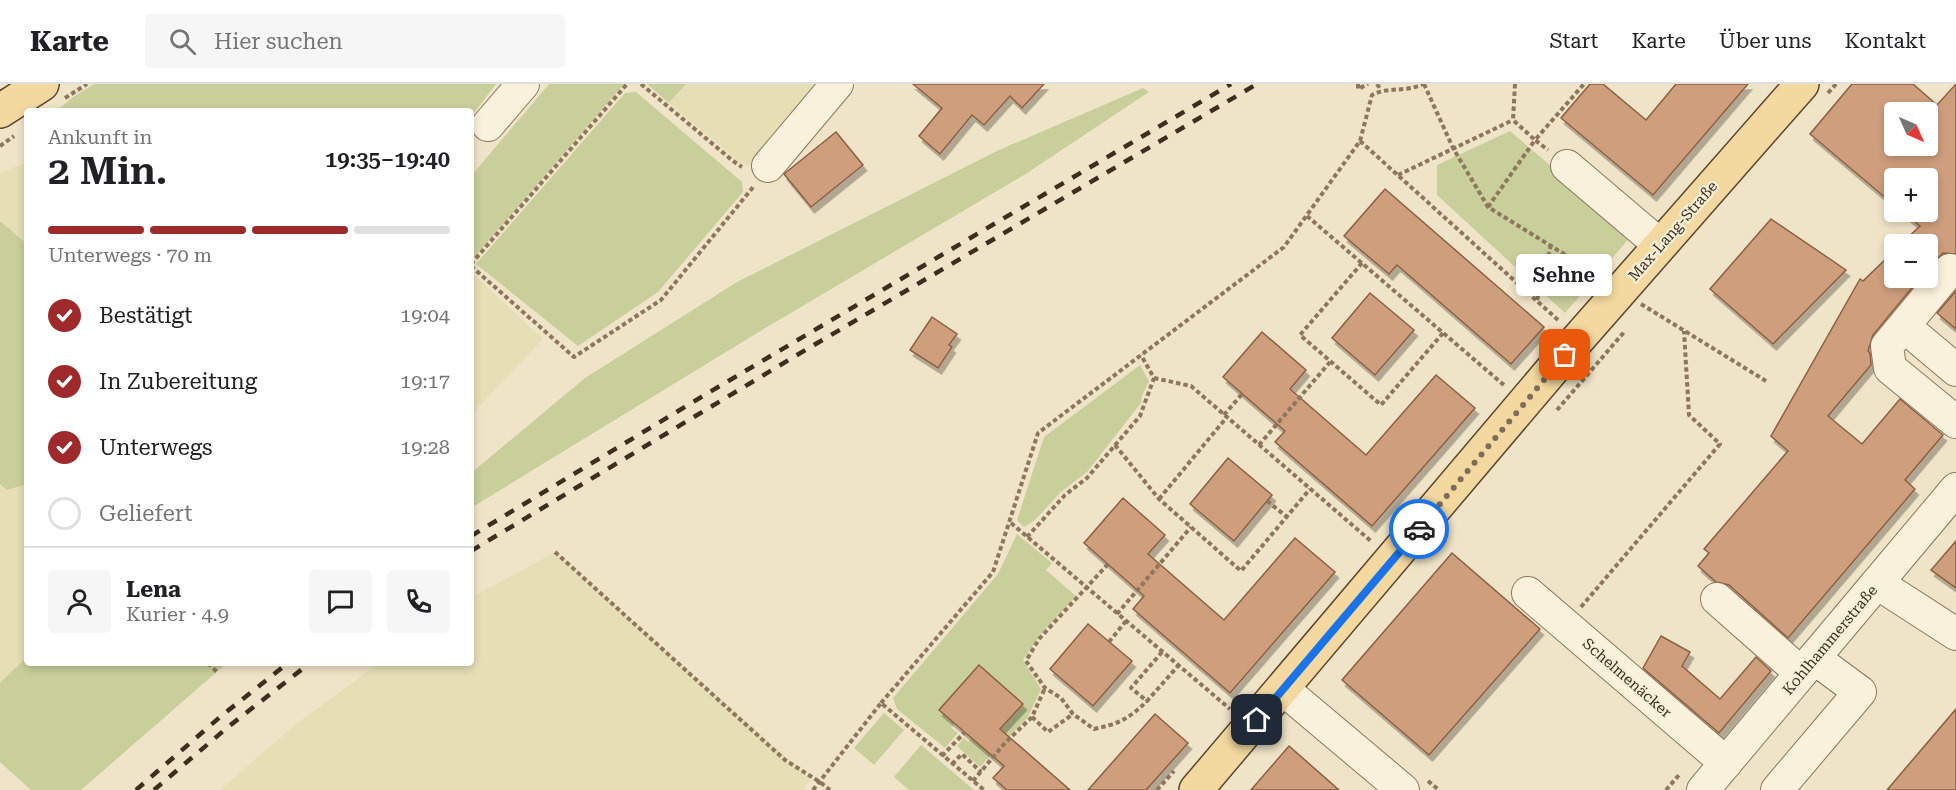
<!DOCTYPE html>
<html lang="de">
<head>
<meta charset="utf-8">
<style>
	:root { --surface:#fff; --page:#f6f6f6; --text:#202124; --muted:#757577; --line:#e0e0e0; --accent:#9e2a2b }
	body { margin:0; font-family:"Roboto Serif",serif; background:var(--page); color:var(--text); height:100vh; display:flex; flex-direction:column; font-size:22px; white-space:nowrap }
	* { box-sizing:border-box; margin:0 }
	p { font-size:20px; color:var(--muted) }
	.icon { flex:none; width:33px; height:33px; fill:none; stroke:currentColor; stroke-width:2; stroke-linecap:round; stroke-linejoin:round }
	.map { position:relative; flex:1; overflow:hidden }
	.side { position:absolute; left:24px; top:24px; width:450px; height:558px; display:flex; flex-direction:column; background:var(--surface); border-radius:6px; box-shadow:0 3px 9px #0003 }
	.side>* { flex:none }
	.needle { width:39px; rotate:135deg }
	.buttons { position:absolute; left:1884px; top:18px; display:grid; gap:12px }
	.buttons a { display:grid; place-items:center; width:54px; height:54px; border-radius:6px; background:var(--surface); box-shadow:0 3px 9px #0003; font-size:30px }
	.pin { position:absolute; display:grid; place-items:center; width:51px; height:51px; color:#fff; margin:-26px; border-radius:12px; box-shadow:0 3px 9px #0006 }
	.courier { position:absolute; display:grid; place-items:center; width:60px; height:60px; margin:-30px; border:4px solid #1a73e8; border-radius:50%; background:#fff; color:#222; box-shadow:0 2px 8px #0007 }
	.bubble { position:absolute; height:42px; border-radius:6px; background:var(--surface); box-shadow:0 3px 9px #0003; font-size:20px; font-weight:600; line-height:42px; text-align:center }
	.overview em { font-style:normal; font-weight:600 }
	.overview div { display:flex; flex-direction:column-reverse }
	.overview { display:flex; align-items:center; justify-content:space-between; height:102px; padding:0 24px }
	h1 { font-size:39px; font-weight:600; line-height:45px }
	.bar { display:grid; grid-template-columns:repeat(4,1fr); gap:9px 6px; align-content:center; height:72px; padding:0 24px }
	.bar i { height:8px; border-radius:4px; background:var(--line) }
	.bar .active { background:var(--accent) }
	.bar p { grid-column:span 4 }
	.line { display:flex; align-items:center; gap:15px; padding:0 24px; border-top:2px solid var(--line) }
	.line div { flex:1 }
	.round { display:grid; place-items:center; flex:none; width:63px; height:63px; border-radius:6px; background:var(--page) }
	ol { padding:0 24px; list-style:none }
	li { display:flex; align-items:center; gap:18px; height:66px }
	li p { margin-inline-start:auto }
	li .icon { padding:6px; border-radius:50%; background:var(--accent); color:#fff; stroke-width:4 }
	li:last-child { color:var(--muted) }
	li i { width:33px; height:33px; border:3px solid var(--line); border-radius:50% }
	header { display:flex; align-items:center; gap:36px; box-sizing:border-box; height:84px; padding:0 30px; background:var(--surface); border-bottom:2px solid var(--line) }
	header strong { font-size:28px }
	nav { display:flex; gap:33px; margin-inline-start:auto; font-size:21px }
	.search { width:420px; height:54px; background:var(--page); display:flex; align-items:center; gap:15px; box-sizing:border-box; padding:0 21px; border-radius:6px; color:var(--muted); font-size:22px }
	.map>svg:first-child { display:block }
</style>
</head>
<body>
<header>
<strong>Karte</strong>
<div class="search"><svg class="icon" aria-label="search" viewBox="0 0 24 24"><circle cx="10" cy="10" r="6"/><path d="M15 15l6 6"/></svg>Hier suchen</div>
<nav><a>Start</a><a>Karte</a><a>Über uns</a><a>Kontakt</a></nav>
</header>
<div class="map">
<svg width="1956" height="706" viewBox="0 0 1956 706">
	<defs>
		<filter id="shadow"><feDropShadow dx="3.5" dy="6" stdDeviation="0" flood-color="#0004"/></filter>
	</defs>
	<rect width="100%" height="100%" fill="#f0e4c8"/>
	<!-- farmland -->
	<g fill="#e6deb5">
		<polygon points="686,0 831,0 764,78 750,82 739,78 669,19"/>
		<polygon points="27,78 27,160 0,137 0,89"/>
		<polygon points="471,188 543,255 471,331"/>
		<polygon points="0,400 7,406 25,401 27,403 27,573 0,599"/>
		<polygon points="555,468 811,695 802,706 220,706 295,641 379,579 471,579 471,514"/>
	</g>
	<!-- green -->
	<g fill="#c9cf9b">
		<polygon points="94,0 496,0 471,33 471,27 56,27 73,13"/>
		<polygon points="549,0 624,0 471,177 471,92"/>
		<polygon points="647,0 686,0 669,19"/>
		<polygon points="1143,4 1149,8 1024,91 757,249 471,424 471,389 585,294 737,198 999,66"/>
		<polygon points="636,8 742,98 743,108 658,208 578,262 476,180 625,9"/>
		<polygon points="1510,47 1632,151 1565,229 1437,111 1437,81"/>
		<polygon points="0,137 27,160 27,403 25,401 7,406 0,400"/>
		<polygon points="1140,281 1149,297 1142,312 1141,319 1087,388 1061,408 1035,436 1024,443 1017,436 1044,353"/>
		<polygon points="1017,450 1052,479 1046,486 1076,512 1040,551 1023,576 1041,605 1028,633 980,683 957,662 964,654 968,658 972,654 984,664 1022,620 979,581 940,626 955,639 951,644 958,649 945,664 897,625 893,614 998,490"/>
		<polygon points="27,573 27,579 227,579 81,706 31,706 0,678 0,599"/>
		<polygon points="884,629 904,646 874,681 854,664"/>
		<polygon points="921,661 974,706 909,706 894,693"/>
	</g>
	<!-- building -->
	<g fill="#cf9f7d" stroke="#8d5f41" stroke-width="1.5" fill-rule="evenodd" filter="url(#shadow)">
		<polygon points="913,0 1044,0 1022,24 1010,12 984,41 972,31 940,70 919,52 942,24"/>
		<polygon points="1590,0 1603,0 1646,36 1676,0 1748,0 1653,111 1561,34"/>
		<path d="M1852,0H1913L1937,21L1956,0V170L1943,169L1928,185V160H1901L1920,142L1902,128H1928V94H1894V121L1810,50ZM1894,28H1928V62H1894Z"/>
		<polygon points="836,48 863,81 811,123 784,90"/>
		<polygon points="1385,105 1544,243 1511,280 1397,181 1389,190 1344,152"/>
		<polygon points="1771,135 1846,186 1773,260 1710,205"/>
		<polygon points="1894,167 1894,194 1920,194 1873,251 1868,267 1870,269 1871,281 1828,332 1862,360 1900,315 1943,351 1905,396 1915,405 1788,554 1729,501 1716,498 1698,482 1709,469 1704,465 1788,367 1771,352 1860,195 1863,197"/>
		<polygon points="1956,207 1956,245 1937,229"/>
		<polygon points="1370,209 1414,246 1375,291 1332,254"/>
		<polygon points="932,233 957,250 949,261 952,263 938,284 910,266"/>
		<polygon points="1262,248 1306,286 1290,305 1366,371 1436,291 1475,324 1372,442 1275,358 1285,347 1223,293"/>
		<polygon points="1228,374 1272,411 1234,457 1190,420"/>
		<polygon points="1123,414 1165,451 1148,470 1224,536 1295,454 1335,488 1230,609 1133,525 1144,512 1084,459"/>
		<polygon points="1956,457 1956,504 1931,486"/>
		<polygon points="1452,469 1540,545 1429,671 1342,596"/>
		<polygon points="1088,540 1132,577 1093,622 1050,585"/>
		<polygon points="1661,552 1690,568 1682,582 1720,615 1756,573 1771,587 1719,649 1643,584"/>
		<polygon points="979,581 1023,620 1000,645 1070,706 1007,706 993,694 1004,682 939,626"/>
		<polygon points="1956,625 1956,706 1887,706"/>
		<polygon points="1155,630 1188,659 1146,706 1088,706"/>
		<polygon points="1289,662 1339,706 1251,706"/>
	</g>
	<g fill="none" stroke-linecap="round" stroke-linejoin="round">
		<!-- minor casing -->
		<g stroke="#8d765c" stroke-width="34">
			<g id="minor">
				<polyline points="488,41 523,0"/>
				<polyline points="768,82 837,0"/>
				<polyline points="1567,82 1660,161"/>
				<polyline points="1950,186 1887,262 1890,284 1956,338"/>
				<polyline points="1918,254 1956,286"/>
				<polyline points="1877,499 1956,550"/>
				<polyline points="1528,509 1726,679"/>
				<polyline points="1717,515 1801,589"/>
				<polyline points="1283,605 1403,706"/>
				<polyline points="1703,706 1956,405"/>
				<polyline points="1777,706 1860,608 1814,574"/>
			</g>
		</g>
		<!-- major casing -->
		<g stroke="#5b4430" stroke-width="36">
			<g id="major">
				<polyline points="0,27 42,0"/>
				<polyline points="1196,706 1579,254 1802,0"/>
			</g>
		</g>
		<!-- path -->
		<g stroke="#8d765c" stroke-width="4" stroke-dasharray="4.5 3" stroke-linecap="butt">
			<polyline points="641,0 733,77 742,83"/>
			<polyline points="1358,0 1358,5 1368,0"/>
			<polyline points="1377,0 1381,6"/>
			<polyline points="1424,0 1453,64 1488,123 1598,191"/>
			<polyline points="1515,0 1513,36 1535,56 1584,0"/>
			<polyline points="1828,9 1836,0"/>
			<polyline points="65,14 87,0"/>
			<polyline points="1360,57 1558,236"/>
			<polyline points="0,62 14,52"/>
			<polyline points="1398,91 1513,36"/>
			<polyline points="1488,123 1535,56 1548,66"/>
			<polyline points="1307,132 1505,302"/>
			<polyline points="1362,179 1300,251 1381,321 1443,249"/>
			<polyline points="471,180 627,0"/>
			<polyline points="471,182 574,273 661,216 754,102"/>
			<polyline points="1537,216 1551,161"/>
			<polyline points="1641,220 1766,297"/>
			<polyline points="1154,294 1191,302 1372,458"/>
			<polyline points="1557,326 1625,247"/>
			<polyline points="1224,331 1242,310"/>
			<polyline points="1115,361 1159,415 1241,487 1310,405"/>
			<polyline points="1259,361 1330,278"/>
			<polyline points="1159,415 1227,333"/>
			<polyline points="1267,417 1287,433"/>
			<polyline points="1011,439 1230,625"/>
			<polyline points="1027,453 1065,411 1087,394 1140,332 1154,294 1141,271"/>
			<polyline points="555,468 785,676 820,698 830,706"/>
			<path d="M1108,480L1039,555L1026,577L1045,604L1061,614L1073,630L1094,645C1118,640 1129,635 1147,617"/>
			<polyline points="1581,523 1720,360 1689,331 1684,247"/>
			<polyline points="1117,530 1191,443"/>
			<polyline points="1109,558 1126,537"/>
			<polyline points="1162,568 1131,604 1147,617 1178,582"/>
			<polyline points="208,579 218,589"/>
			<path d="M881,619L993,488L1038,349L1284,163L1360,57L1372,11C1389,2 1405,9 1423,0"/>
			<polyline points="1032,633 1048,648 1073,630"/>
			<polyline points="942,672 965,648"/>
			<polyline points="952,680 962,670 981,688"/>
			<polyline points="973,697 1005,659 1032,633 1045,604"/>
			<polyline points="1428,697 1439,706"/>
			<polyline points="813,706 881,619 984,706"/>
			<polyline points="1157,706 1174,687"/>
			<polyline points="1666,706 1679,691"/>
		</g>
		<!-- minor -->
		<use href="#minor" stroke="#faf1dc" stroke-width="32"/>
		<!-- major -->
		<use href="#major" stroke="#f3d9a0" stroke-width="33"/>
		<!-- rail -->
		<g stroke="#3d2e20" stroke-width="4.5" stroke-dasharray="10 10" stroke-linecap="butt">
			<polyline points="471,452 708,309 1231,0"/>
			<polyline points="471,467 797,271 1257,0"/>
			<polyline points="136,706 220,633 288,579"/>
			<polyline points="154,706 228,643 310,579"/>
		</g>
	</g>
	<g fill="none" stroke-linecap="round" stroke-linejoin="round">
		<!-- done -->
		<polyline stroke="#7c6e5b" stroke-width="6" stroke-dasharray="0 10.8" points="1419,445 1565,271"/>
		<!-- route -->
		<polyline stroke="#1a73e8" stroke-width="8" points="1257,636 1419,445"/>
	</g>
	<g text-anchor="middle" stroke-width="4.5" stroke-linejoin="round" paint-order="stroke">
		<!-- street labels -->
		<g font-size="15" fill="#3d2e20" stroke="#f7eed8">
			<text transform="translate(1673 147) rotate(-49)" y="5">Max-Lang-Straße</text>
			<text transform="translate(1830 556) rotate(-50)" y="5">Kohlhammerstraße</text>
			<text transform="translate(1627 594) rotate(41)" y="5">Schelmenäcker</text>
		</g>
	</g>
</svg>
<div class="buttons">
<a><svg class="needle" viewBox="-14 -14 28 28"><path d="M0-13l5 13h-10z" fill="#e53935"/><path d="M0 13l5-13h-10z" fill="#757577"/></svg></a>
<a>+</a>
<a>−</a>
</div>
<div class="pin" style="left:1565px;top:271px;background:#ea580c"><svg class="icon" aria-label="bag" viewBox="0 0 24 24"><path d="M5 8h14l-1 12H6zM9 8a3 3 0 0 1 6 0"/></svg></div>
<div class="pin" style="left:1257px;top:636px;background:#1f2937"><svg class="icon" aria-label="home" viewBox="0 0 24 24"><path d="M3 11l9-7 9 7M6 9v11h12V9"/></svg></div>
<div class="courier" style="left:1419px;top:445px"><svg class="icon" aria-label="car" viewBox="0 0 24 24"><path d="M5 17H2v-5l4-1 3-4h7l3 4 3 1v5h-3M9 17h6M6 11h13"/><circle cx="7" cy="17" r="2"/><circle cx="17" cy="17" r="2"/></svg></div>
<div class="bubble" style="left:1516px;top:170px;width:96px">Sehne</div>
<section class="side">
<div class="overview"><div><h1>2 Min.</h1><p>Ankunft in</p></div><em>19:35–19:40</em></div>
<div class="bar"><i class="active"></i><i class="active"></i><i class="active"></i><i></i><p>Unterwegs · 70 m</p></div>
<ol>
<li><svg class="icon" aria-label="check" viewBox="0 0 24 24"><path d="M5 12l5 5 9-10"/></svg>Bestätigt<p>19:04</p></li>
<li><svg class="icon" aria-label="check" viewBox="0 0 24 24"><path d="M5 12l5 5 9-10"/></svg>In Zubereitung<p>19:17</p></li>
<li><svg class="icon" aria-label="check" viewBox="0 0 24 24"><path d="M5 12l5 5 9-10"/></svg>Unterwegs<p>19:28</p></li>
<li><i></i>Geliefert</li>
</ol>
<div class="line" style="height:108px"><a class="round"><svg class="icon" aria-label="person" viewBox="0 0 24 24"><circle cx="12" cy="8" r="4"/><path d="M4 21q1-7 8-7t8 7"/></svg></a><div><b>Lena</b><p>Kurier · 4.9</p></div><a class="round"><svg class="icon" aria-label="chat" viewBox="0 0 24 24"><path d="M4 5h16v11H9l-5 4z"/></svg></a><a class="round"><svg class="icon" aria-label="phone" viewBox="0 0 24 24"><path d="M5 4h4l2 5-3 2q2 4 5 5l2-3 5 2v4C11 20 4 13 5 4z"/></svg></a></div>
</section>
</div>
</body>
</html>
